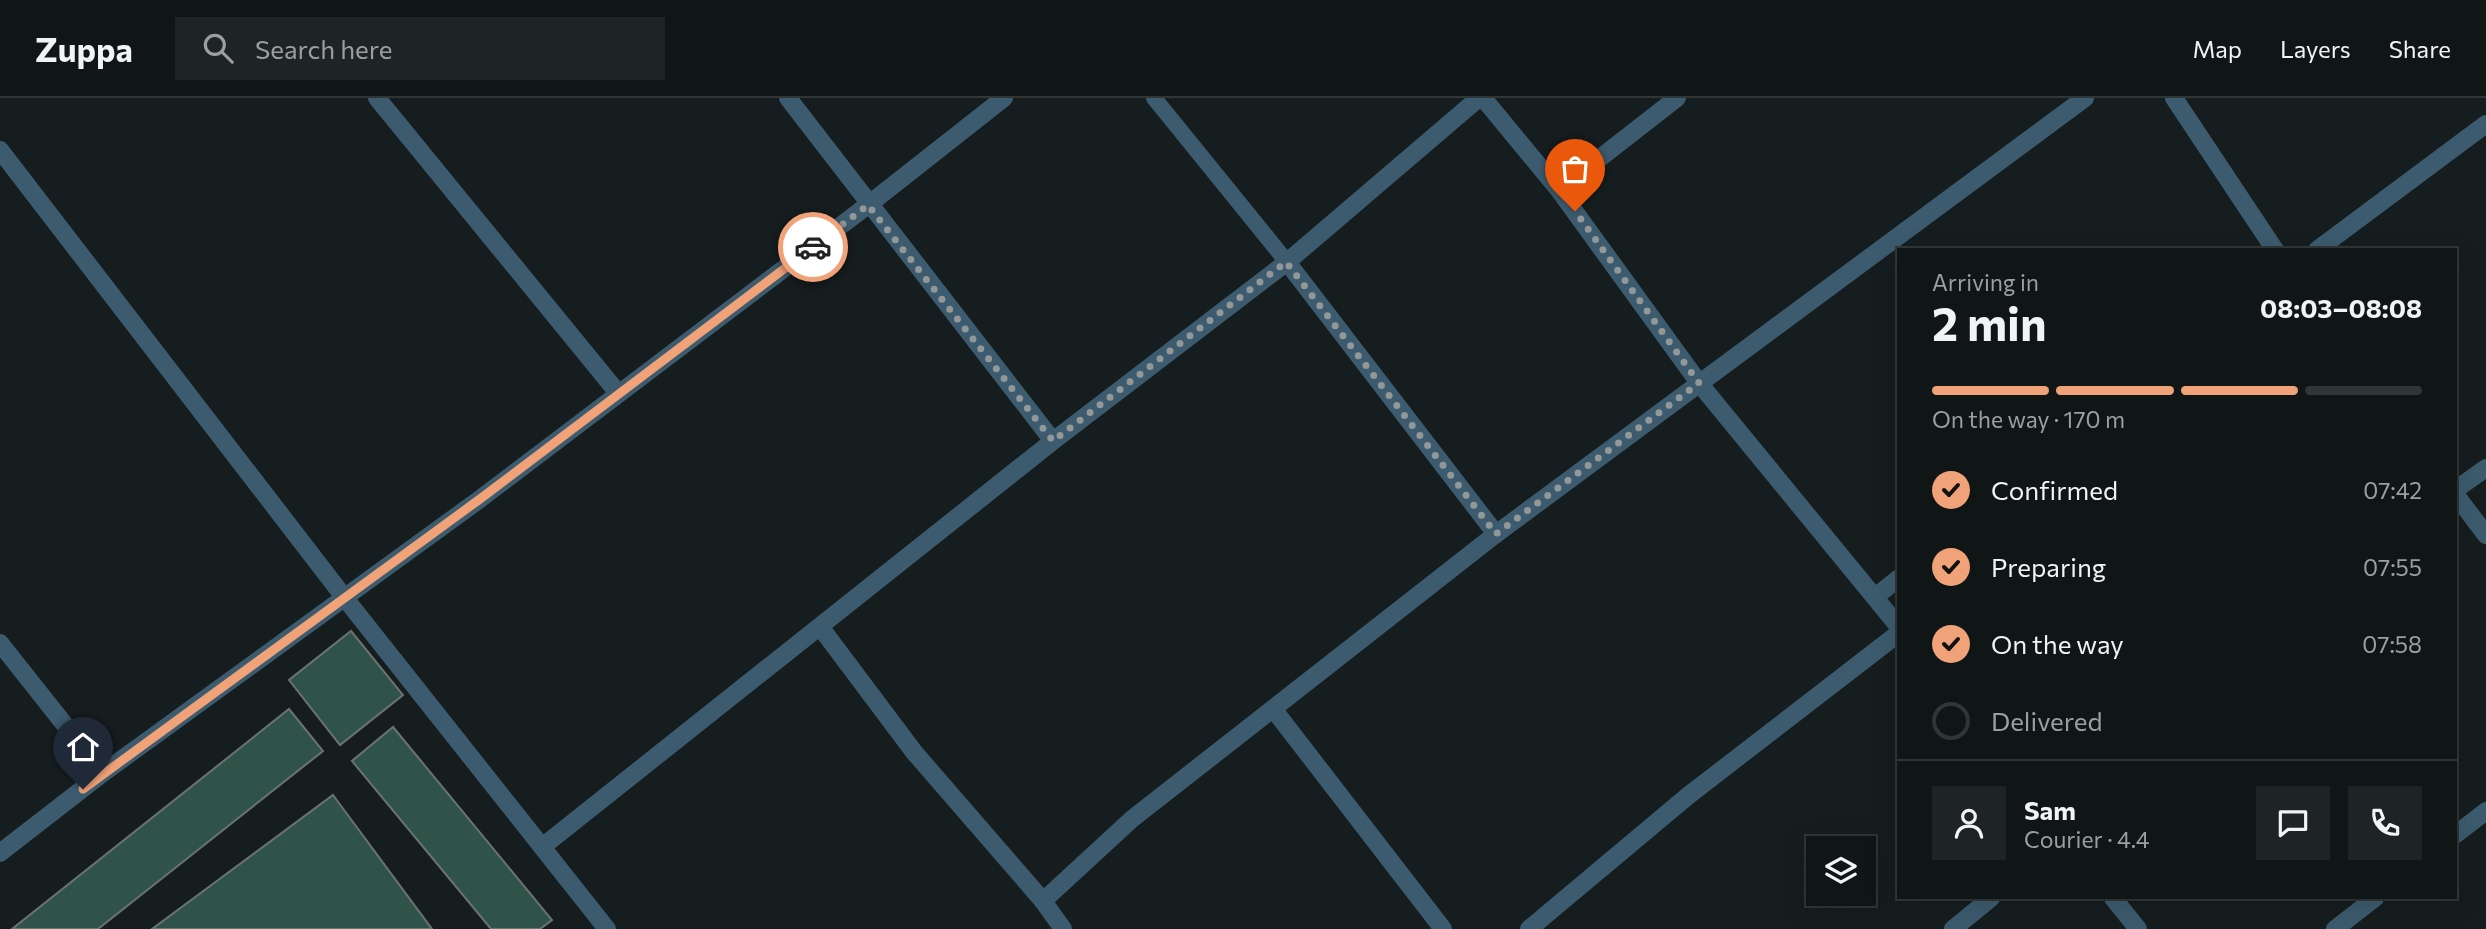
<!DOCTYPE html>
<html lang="en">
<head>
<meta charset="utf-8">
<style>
	:root { --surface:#101616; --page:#1e2323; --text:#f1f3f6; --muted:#9c9fa1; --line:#303535; --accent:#f0a278 }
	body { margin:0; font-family:Commissioner,sans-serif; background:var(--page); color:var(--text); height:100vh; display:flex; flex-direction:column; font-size:26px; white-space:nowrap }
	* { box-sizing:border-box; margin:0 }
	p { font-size:23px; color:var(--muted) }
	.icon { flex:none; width:38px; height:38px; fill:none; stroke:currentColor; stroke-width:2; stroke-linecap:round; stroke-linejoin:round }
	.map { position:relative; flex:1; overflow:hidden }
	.side { position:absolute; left:1897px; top:150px; width:560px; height:651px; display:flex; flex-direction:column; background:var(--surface); border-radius:0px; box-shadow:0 7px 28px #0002,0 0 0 2px var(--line) }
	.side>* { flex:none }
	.buttons { position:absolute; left:1806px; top:738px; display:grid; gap:14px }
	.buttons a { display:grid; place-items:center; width:70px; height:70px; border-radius:0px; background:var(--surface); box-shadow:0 7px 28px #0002,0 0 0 2px var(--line); font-size:35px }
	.pin { position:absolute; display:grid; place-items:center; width:60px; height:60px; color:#fff; margin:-72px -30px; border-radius:50% 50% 50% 0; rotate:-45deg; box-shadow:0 0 7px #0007 }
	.pin .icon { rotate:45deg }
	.courier { position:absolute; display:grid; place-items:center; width:70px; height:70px; margin:-35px; border:5px solid #f0a278; border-radius:50%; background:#fff; color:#222; box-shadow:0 2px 9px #0007 }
	.overview em { font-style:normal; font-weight:700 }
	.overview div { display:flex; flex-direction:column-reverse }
	.overview { display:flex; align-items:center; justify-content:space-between; height:119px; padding:0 35px }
	h1 { font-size:46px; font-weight:700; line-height:52px }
	.bar { display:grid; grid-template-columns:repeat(4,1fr); gap:10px 7px; align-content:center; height:84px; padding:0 35px }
	.bar i { height:9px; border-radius:5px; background:var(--line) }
	.bar .selected { background:var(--accent) }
	.bar p { grid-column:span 4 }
	.line { display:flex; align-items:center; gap:18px; padding:0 35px; border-top:2px solid var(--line) }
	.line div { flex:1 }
	.round { display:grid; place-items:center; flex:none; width:74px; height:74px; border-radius:0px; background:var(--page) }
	ol { padding:0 35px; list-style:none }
	li { display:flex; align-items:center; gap:21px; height:77px }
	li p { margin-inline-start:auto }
	li .icon { padding:7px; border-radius:50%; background:var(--accent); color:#111; stroke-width:4 }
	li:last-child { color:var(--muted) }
	li i { width:38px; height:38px; border:4px solid var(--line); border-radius:50% }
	header { display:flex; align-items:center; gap:42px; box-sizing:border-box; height:98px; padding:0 35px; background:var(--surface); border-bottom:2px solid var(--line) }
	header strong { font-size:33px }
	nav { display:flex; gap:38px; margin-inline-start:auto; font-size:24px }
	.search { width:490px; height:63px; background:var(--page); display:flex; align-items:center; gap:18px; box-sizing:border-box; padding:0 24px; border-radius:0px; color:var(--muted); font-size:26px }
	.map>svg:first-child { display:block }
</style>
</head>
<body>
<header>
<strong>Zuppa</strong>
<div class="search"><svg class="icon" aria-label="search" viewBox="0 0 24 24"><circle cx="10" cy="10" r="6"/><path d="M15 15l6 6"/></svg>Search here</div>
<nav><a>Map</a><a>Layers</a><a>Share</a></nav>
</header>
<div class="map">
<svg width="2486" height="831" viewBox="0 0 2486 831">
	<rect width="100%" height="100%" fill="#161d1e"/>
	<!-- building -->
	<g fill="#2f5349" stroke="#6b7370" stroke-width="2">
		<polygon points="351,533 403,597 340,647 289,582"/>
		<polygon points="289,611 323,653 98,831 12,831"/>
		<polygon points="393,629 552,822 540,831 491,831 352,663"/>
		<polygon points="333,697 432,831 152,831"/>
	</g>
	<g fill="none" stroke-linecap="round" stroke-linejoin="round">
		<!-- lane -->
		<polyline stroke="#3c5b6e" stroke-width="16" points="1154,0 1287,164"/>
		<!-- street -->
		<g stroke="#3c5b6e" stroke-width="18">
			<polyline points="377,0 618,295"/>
			<polyline points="788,0 1053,343"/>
			<polyline points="1483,0 1559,92 1699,285 1899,529"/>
			<polyline points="2174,0 2275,152"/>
			<polyline points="0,52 344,499 607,831"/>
			<polyline points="1559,92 1677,0"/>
			<polyline points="2317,152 2486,26"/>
			<polyline points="1287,164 1496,436"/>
			<polyline points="2455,392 2486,370"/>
			<polyline points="2455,396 2486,437"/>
			<polyline points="1875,499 1899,480"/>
			<polyline points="821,530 914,654 1043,803 1063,831"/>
			<polyline points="0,545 103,675"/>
			<polyline points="1274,612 1443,831"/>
			<polyline points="2455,737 2486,713"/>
			<polyline points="542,749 1053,343 1287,164 1479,0"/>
			<polyline points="0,755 103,675 480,401 868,107 1004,0"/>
			<polyline points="2113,800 2138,831"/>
			<polyline points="1043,803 1132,721 1496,436 2085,0"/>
			<polyline points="1529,831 1689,697 1899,535"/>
			<polyline points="1953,831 1991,800"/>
			<polyline points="2335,831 2375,800"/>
		</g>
	</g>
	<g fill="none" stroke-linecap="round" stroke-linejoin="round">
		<!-- done -->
		<polyline stroke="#929798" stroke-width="7" stroke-dasharray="0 12.6" points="813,149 868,107 1053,343 1286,164 1496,436 1699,285 1575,113"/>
		<!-- route -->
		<polyline stroke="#f0a278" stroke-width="9" points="83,691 480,401 813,149"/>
	</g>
</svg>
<div class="buttons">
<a><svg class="icon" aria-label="layers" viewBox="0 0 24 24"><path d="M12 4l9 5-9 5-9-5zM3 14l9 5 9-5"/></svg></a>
</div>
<div class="pin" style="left:1575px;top:113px;background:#ea580c"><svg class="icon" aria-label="bag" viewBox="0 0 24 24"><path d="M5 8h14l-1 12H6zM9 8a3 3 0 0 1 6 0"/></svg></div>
<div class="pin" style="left:83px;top:691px;background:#1f2937"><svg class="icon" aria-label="home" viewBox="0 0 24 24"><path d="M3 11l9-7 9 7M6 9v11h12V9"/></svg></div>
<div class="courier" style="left:813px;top:149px"><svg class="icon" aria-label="car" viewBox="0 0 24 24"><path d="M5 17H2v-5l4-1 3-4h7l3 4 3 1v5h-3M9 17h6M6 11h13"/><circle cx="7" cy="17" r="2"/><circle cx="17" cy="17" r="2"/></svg></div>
<section class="side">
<div class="overview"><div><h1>2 min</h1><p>Arriving in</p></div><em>08:03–08:08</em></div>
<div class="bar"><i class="selected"></i><i class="selected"></i><i class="selected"></i><i></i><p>On the way · 170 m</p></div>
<ol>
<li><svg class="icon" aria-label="check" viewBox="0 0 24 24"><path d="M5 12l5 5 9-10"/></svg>Confirmed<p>07:42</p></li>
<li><svg class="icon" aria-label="check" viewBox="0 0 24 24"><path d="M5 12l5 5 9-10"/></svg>Preparing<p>07:55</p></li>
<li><svg class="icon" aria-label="check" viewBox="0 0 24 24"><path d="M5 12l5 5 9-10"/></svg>On the way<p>07:58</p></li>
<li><i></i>Delivered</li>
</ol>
<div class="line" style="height:126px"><a class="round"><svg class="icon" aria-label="person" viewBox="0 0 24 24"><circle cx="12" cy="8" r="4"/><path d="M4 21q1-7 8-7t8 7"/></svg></a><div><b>Sam</b><p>Courier · 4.4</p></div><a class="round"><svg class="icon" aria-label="chat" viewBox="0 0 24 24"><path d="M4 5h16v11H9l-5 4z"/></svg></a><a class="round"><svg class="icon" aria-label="phone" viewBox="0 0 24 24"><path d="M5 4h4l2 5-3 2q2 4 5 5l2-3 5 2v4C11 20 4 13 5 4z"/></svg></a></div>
</section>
</div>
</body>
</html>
